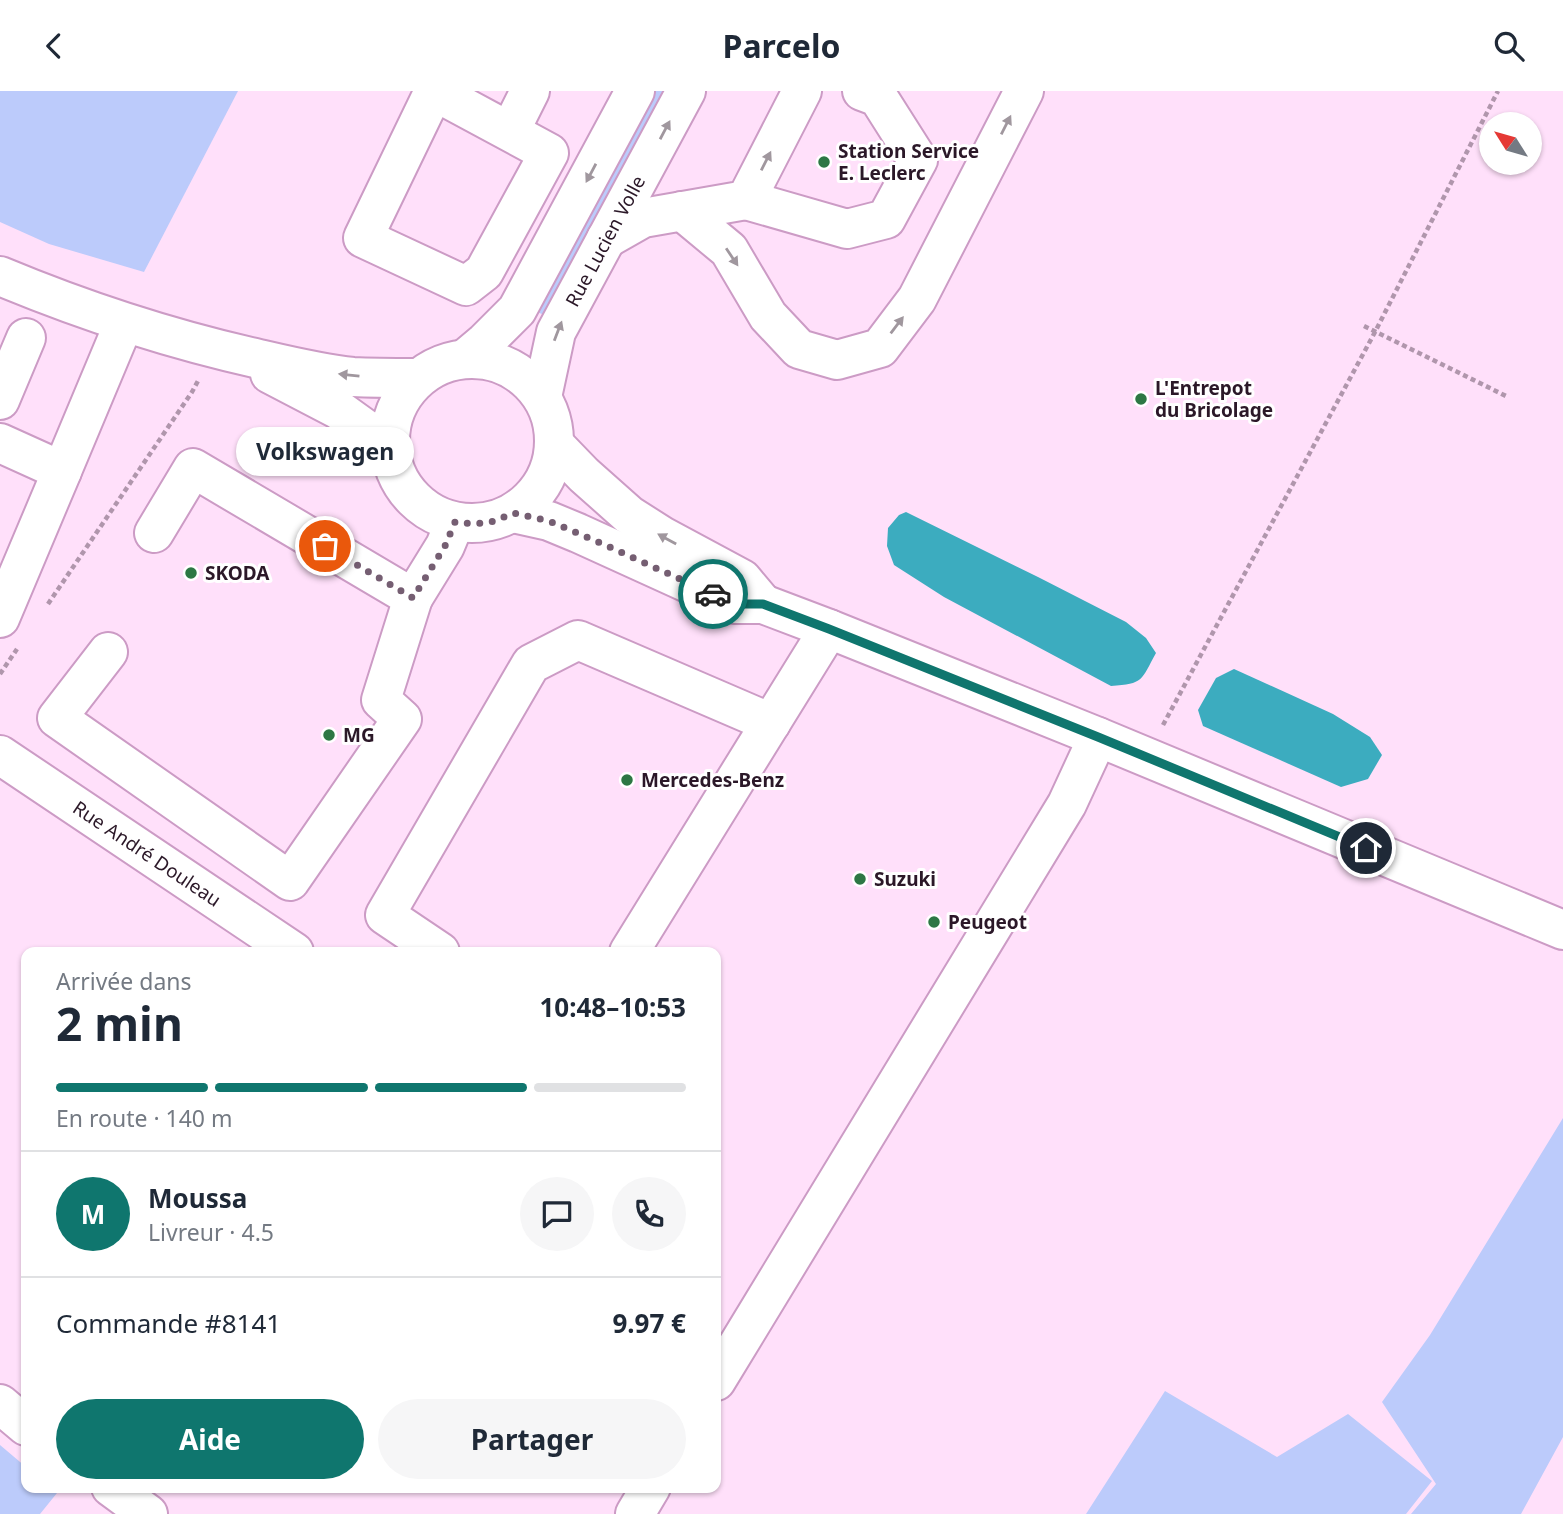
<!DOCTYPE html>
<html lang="fr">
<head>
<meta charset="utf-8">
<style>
	:root { --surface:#fff; --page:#f6f6f7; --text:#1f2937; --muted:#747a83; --line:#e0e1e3; --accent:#0f766e }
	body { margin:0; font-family:"Noto Sans",sans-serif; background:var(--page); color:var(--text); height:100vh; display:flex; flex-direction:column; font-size:26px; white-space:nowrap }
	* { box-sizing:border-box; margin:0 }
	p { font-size:23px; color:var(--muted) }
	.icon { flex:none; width:38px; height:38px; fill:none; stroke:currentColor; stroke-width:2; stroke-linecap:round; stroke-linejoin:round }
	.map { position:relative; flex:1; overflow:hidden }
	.details { position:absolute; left:21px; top:856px; width:700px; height:546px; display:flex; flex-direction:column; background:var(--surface); border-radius:14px; box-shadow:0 2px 5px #0004 }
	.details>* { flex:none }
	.needle { width:46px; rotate:307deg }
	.tools { position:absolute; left:1479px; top:21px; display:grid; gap:14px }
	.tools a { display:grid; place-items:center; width:63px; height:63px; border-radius:50%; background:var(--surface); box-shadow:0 2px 5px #0004; font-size:35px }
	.pin { position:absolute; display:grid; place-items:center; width:60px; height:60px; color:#fff; margin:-30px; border:4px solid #fff; border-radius:50%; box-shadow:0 2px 7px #0007 }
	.courier { position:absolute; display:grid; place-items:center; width:70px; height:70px; margin:-35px; border:5px solid #0f766e; border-radius:50%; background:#fff; color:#222; box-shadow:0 2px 9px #0007 }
	.bubble { position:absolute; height:49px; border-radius:24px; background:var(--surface); box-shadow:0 2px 5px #0004; font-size:23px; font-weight:700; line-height:49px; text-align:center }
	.headline em { font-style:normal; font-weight:700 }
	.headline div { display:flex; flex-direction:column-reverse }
	.headline { display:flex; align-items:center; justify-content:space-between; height:119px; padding:0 35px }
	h1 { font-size:46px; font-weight:700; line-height:52px }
	.bar { display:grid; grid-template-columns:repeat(4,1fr); gap:10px 7px; align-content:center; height:84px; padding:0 35px }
	.bar i { height:9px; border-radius:5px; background:var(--line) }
	.bar .on { background:var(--accent) }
	.bar p { grid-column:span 4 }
	.line { display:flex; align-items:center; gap:18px; padding:0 35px; border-top:2px solid var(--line) }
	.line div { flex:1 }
	.round { display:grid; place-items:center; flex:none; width:74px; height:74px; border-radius:37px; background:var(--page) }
	.action { display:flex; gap:14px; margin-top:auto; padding:14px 35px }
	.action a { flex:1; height:80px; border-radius:42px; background:var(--accent); color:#fff; font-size:28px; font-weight:700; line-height:80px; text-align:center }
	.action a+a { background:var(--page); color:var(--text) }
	header { display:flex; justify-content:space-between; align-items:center; height:91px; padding:0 35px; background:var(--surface); font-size:32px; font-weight:700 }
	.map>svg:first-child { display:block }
</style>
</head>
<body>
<header><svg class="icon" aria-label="back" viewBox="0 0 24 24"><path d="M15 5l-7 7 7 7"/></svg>Parcelo<svg class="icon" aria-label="search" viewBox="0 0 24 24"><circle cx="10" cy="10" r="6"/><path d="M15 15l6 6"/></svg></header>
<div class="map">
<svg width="1563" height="1423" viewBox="0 0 1563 1423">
	<rect width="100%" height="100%" fill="#ffe0fa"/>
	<!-- green -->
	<g fill="#bccbfb">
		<polygon points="0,0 238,0 144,181 49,153 0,131"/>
		<polygon points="652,0 675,0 553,228 535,220"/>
		<polygon points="1563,1027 1563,1346 1521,1423 1411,1423 1436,1393 1382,1311 1430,1244"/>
		<polygon points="1165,1300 1277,1366 1348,1323 1432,1390 1406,1423 1086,1423"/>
		<polygon points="0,1354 26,1376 26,1396 50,1397 57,1402 40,1423 0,1423"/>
	</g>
	<!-- water -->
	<g fill="#3cacbf">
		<path d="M906,421L1038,486L1126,531L1146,547L1156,562C1141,589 1144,593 1111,595L944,506L894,474L887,455L888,437L899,424Z"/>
		<polygon points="1234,578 1333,623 1370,646 1382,664 1368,688 1341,696 1203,635 1198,619 1216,587"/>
	</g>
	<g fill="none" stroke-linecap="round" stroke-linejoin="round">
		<!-- minor casing -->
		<g stroke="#cc9bc5" stroke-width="42">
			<g id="minor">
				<polygon points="434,0 549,62 484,181 466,195 363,147"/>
				<polyline points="510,40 530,0"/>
				<polyline points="746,109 847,138 886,128 918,69 878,6 862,0"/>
				<polyline points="682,120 729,159 768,225 799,258 837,269 880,257 917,208 1024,0"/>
				<polyline points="606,148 643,127 746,109 802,0"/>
				<polyline points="466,267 485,251 517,219 635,0"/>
				<path id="s1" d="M542,306L556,241L686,0"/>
				<polyline points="0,309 26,247"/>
				<polyline points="0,352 62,380 124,232"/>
				<polyline points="154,442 193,377 413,507 445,455 455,431"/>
				<polyline points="0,527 62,380"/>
				<polyline points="108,561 57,627 290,790 402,628 381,609 413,507"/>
				<path id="s2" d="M0,664L294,861"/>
				<polyline points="440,861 385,824 531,573 578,549 771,632"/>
				<polyline points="629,861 829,538"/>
				<polyline points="716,1290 1067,713 1098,646"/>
				<polyline points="0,1313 26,1335"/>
				<polyline points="111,1396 148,1423"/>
				<polyline points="635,1423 651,1396"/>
			</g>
		</g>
		<!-- major casing -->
		<g stroke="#cc9bc5" stroke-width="42">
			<g id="major">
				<path d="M0,185C84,220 170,248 259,268C289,275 322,283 353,286C374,287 396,287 417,287"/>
				<circle cx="472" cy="350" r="82"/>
				<polyline points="270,283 339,319 389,355"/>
				<polyline points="554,353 584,384 629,424 662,445 742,488 763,513"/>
				<polyline points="513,422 549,430 578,442 734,513 763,513 829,538 1098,646 1563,839"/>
			</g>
		</g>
		<!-- path -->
		<g stroke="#b096ac" stroke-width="4.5" stroke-dasharray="5 3.5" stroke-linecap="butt">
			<polyline points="1364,235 1508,306"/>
			<polyline points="48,513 192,301 199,288"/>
			<polyline points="0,583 17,558"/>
			<polyline points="1163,634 1375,241 1498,0"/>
		</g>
		<!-- minor -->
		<use href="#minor" stroke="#fff" stroke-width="38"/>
		<!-- major -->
		<use href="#major" stroke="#fff" stroke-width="38"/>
	</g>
	<!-- one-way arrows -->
	<defs><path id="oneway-solid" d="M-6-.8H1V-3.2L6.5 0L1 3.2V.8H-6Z" transform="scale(1.75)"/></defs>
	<g fill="#a0979e">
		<use href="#oneway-solid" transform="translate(1006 34) rotate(-63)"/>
		<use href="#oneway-solid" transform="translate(665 39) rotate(-62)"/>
		<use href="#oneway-solid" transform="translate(766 70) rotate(-63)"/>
		<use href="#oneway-solid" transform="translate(591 82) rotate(118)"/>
		<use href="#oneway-solid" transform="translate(732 166) rotate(56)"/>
		<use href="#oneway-solid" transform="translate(897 234) rotate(-53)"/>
		<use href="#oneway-solid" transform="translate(558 240) rotate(-69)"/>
		<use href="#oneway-solid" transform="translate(349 284) rotate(-174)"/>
		<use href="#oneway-solid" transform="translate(667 448) rotate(-151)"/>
	</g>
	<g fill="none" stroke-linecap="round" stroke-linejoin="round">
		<!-- done -->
		<polyline stroke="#755e72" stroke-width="7" stroke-dasharray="0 12.6" points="325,455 413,507 445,455 455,431 475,433 495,430 513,422 549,430 603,453 713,503"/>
		<!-- route -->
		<polyline stroke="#0f766e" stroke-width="9" points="713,503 734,513 763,513 829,538 1098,646 1366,757"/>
	</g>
	<!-- markers -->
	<g fill="#2d7744" stroke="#fff" stroke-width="2.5">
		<circle cx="824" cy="71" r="7"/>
		<circle cx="1141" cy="308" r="7"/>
		<circle cx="191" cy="482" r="7"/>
		<circle cx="329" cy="644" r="7"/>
		<circle cx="627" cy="689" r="7"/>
		<circle cx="860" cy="788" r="7"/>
		<circle cx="934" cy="831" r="7"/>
	</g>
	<g text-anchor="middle" stroke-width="6" stroke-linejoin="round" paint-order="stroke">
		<!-- poi labels -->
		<g font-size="19" font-weight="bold" fill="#2b1828" stroke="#fff" text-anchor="start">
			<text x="838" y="67">Station Service<tspan x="838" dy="22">E. Leclerc</tspan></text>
			<text x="1155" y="304">L'Entrepot<tspan x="1155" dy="22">du Bricolage</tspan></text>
			<text x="205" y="489">SKODA</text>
			<text x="343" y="651">MG</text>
			<text x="641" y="696">Mercedes-Benz</text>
			<text x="874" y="795">Suzuki</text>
			<text x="948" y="838">Peugeot</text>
		</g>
		<!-- street labels -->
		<g font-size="19" fill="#2b1828" stroke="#fff">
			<text dy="7" stroke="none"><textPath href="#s1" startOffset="170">Rue Lucien Volle</textPath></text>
			<text dy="7" stroke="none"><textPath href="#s2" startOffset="177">Rue André Douleau</textPath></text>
		</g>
	</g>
</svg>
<div class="tools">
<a><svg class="needle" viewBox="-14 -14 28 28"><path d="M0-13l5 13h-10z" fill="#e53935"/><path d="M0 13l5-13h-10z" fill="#747a83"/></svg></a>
</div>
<div class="pin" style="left:325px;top:455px;background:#ea580c"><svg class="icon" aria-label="bag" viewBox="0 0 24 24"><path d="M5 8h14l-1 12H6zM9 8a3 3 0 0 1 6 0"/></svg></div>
<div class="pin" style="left:1366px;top:757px;background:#1f2937"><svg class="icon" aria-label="home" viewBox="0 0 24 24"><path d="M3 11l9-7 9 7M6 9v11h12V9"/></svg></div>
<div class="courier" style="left:713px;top:503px"><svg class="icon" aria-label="car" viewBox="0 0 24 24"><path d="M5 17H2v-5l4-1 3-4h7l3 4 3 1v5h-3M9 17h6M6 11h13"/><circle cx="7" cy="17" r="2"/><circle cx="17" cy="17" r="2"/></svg></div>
<div class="bubble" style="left:236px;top:336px;width:178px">Volkswagen</div>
<section class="details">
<div class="headline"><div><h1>2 min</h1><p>Arrivée dans</p></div><em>10:48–10:53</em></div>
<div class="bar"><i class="on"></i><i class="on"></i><i class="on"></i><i></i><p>En route · 140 m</p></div>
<div class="line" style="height:126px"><b class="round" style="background:var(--accent);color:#fff">M</b><div><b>Moussa</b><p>Livreur · 4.5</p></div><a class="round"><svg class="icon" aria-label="chat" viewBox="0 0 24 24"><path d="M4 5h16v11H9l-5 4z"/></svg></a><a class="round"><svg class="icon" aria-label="phone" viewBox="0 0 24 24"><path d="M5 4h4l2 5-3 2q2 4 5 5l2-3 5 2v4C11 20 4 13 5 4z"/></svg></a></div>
<div class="line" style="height:91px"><div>Commande #8141</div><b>9.97 €</b></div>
<div class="action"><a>Aide</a><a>Partager</a></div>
</section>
</div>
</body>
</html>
